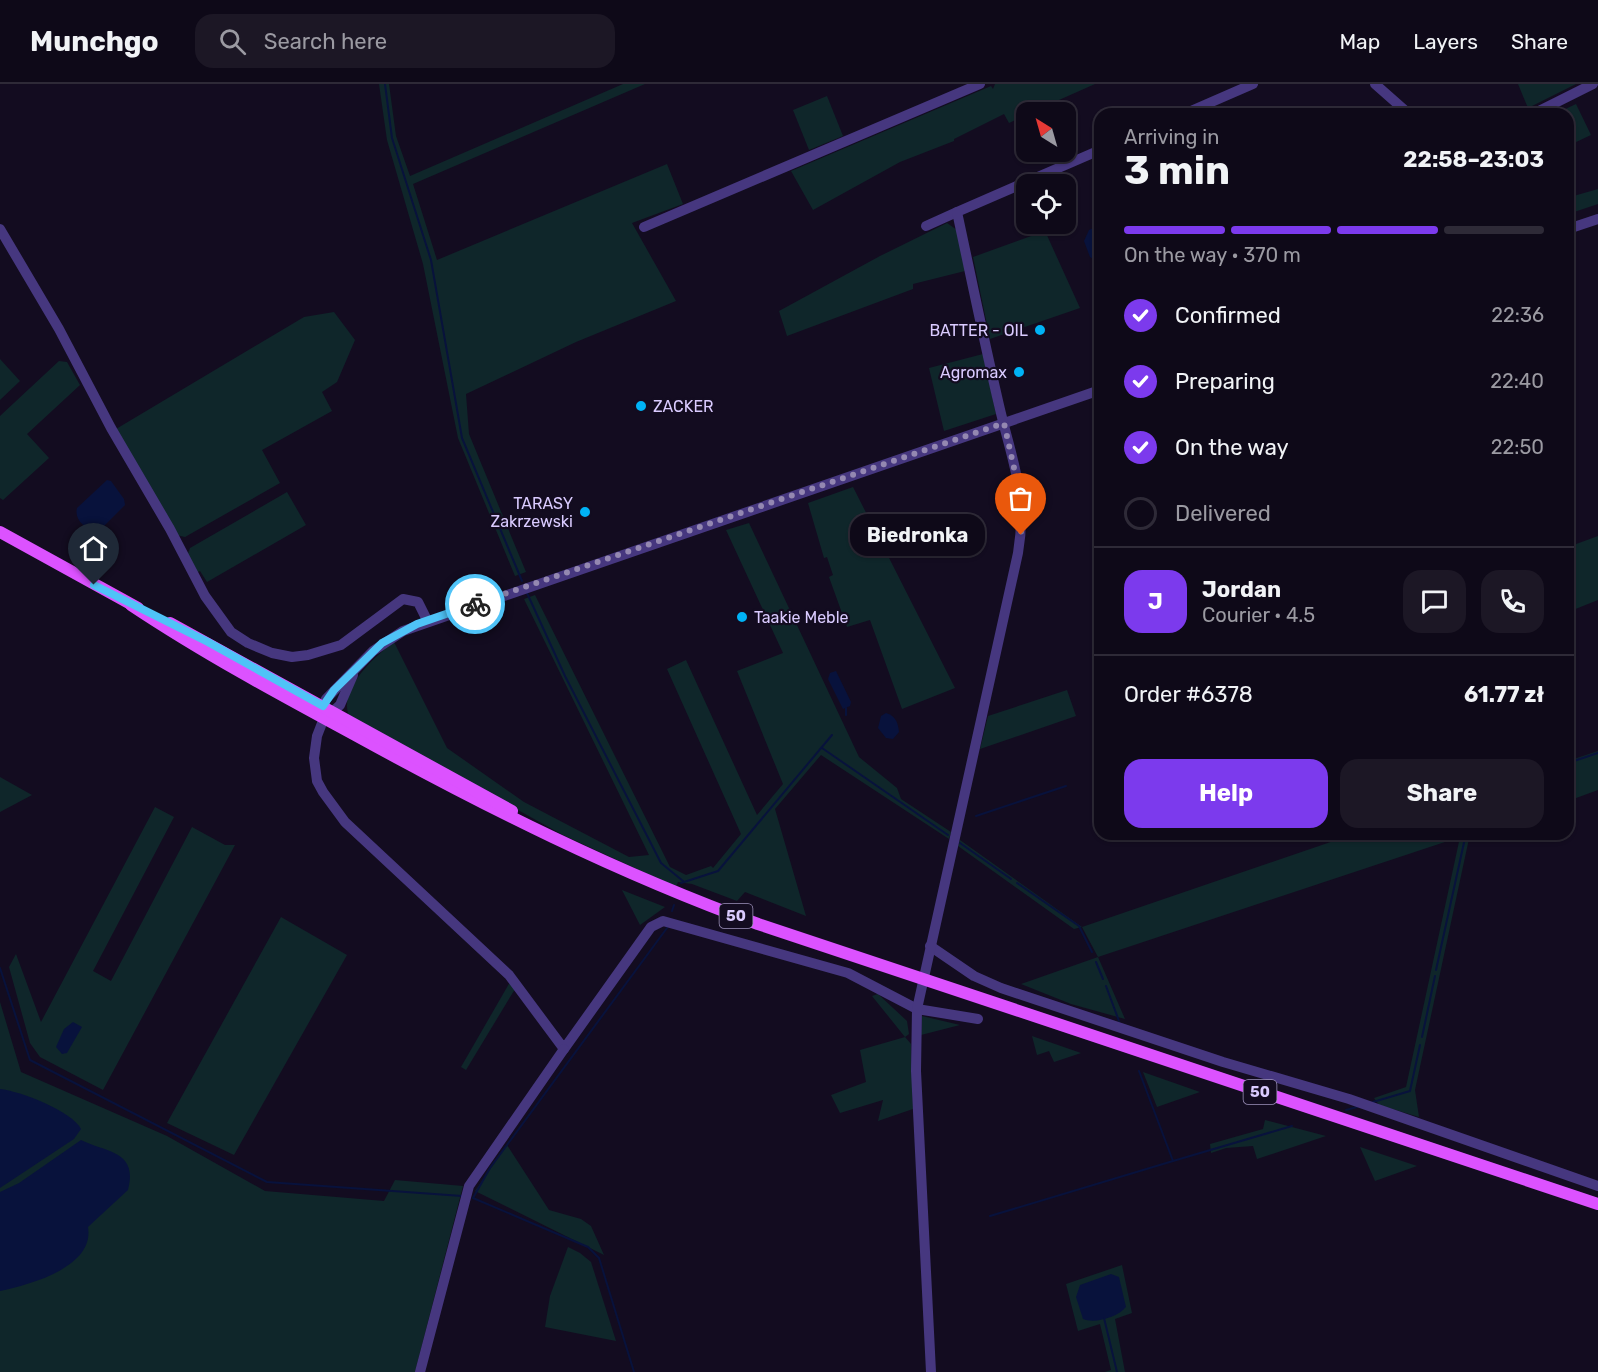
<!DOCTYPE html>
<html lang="en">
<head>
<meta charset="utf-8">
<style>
	:root { --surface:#0e0918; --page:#1c1725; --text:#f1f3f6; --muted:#9b9aa2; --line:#2e2a37; --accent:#7c3aed }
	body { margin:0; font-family:Rubik,sans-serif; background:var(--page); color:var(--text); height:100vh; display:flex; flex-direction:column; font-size:22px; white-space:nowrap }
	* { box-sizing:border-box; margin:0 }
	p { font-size:20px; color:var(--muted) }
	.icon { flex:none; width:33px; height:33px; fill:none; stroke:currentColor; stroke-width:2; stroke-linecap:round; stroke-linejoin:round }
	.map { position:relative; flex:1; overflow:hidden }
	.details { position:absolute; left:1094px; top:24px; width:480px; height:732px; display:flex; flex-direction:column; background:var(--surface); border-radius:18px; box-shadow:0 2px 4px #0004,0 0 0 2px var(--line) }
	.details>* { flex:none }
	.needle { width:39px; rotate:323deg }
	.fabs { position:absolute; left:1016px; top:18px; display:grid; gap:12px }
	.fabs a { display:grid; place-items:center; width:60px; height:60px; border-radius:12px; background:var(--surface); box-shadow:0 2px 4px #0004,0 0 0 2px var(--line); font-size:30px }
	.pin { position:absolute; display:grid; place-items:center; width:51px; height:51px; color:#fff; margin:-62px -26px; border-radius:50% 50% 50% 0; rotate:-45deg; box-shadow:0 0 6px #0007 }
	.pin .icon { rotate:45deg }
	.courier { position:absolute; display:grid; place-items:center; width:60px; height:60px; margin:-30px; border:4px solid #4fc3f7; border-radius:50%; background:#fff; color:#222; box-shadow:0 2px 8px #0007 }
	.bubble { position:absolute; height:42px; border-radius:18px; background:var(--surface); box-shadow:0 2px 4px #0004,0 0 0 2px var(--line); font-size:20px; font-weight:700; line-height:42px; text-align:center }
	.overview em { font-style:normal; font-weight:700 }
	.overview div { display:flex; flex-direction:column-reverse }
	.overview { display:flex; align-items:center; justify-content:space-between; height:102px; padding:0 30px }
	h1 { font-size:39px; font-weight:700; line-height:45px }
	.bar { display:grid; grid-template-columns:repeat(4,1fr); gap:9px 6px; align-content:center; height:72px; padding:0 30px }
	.bar i { height:8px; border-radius:4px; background:var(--line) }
	.bar .selected { background:var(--accent) }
	.bar p { grid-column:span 4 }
	.line { display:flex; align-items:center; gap:15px; padding:0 30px; border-top:2px solid var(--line) }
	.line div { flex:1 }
	.round { display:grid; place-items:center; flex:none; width:63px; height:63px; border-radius:18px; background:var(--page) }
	ol { padding:0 30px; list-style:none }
	li { display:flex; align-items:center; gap:18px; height:66px }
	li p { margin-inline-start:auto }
	li .icon { padding:6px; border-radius:50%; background:var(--accent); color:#fff; stroke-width:4 }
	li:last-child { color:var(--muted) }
	li i { width:33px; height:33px; border:3px solid var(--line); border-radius:50% }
	.action { display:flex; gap:12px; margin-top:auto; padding:12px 30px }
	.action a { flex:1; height:69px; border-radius:18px; background:var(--accent); color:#fff; font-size:24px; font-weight:700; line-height:69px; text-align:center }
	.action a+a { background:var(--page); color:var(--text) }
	header { display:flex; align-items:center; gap:36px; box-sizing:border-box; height:84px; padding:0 30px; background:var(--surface); border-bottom:2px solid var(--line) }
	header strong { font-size:28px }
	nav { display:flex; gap:33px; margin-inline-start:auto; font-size:21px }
	.search { width:420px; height:54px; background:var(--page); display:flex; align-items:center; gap:15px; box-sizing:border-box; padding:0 21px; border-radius:18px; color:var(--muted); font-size:22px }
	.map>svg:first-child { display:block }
</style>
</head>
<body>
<header>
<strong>Munchgo</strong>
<div class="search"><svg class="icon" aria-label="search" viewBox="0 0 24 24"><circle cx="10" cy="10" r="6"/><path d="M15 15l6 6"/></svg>Search here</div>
<nav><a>Map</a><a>Layers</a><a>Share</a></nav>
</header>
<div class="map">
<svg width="1598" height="1288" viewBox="0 0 1598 1288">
	<rect width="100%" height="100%" fill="#130c20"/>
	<!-- green -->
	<g fill="#0f262a">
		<polygon points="379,0 389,0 396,52 410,92 623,0 645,0 413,100 437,176 667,80 683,120 632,139 676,217 576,258 466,310 469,350 526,488 515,492 458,354 423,180 387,56"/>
		<polygon points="995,0 1095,0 1032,28 1026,28 1026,31 1009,39 1004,30 954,55 954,57 900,78 813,126 791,87 991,2 993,5"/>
		<polygon points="1518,0 1576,0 1528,24"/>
		<polygon points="827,12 843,52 809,66 793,26"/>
		<polygon points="1576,20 1591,51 1574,59 1568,45 1568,30 1559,28"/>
		<polygon points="1598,105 1598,120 1568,130 1570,113"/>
		<polygon points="947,139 957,146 965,187 913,200 913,205 787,252 779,227 880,172"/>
		<polygon points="1045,147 1080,224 990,255 973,173"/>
		<polygon points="334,228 355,256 337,298 322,308 332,327 262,366 280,399 185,453 176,451 116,345 304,233"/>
		<polygon points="983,270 996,330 944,347 929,284"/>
		<polygon points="0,275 20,297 0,316"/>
		<polygon points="59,277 67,278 80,301 27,350 49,374 3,416 0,414 0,332"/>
		<polygon points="853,403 955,604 902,625 870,536 847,543 829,493 833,491 827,473 824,474 808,419"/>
		<polygon points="287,408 306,441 207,498 200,487 196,489 187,472 190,464"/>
		<path d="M749,439L859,673L897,704L901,715L951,748L949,755L821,671L775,725L806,832L745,808L737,817L692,800L678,798L676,803L563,751L349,632C338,605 375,572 394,558L447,664L524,718L629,773L649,771L524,515L535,511L670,783L686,791L711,782L713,784L741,750L667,585L686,576L757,731L783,700L737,587L783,569L726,446Z"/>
		<polygon points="1598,452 1598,516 1568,528 1568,463"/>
		<polygon points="1067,606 1076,632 980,665 988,632"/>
		<polygon points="1598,667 1598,706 1568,717 1568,677"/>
		<polygon points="0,693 32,711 0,728"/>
		<polygon points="155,723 174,733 93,887 111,897 192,743 225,761 235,761 103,1006 40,973 30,959 9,883 16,870 41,938"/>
		<polygon points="1354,750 1470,750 1415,1006 1419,1033 1379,1021 1374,1014 1406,1003 1460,753 1098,873 1125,935 1071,920 1021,900 1098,873 1082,843 1074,845 958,762 960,756 1082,843"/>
		<polygon points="622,806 665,823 640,841"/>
		<polygon points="281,833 347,871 234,1071 167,1039"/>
		<polygon points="510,898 515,905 466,986 461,983"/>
		<polygon points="878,910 907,937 909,950 905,953 911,960 913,1025 878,1037 883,1016 840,1029 831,1011 866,998 860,966 905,953 872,912"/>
		<polygon points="0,918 21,988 167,1052 265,1107 384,1117 395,1096 463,1102 415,1288 0,1288"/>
		<polygon points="922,932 960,941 921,951"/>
		<polygon points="1032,952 1081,969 1054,978 1049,967 1037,971"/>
		<polygon points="1143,988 1200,1008 1157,1023"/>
		<polygon points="1265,1036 1326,1052 1257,1075 1253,1062 1226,1064 1211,1069 1210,1060 1263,1045"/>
		<polygon points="507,1061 549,1126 581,1135 591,1142 604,1171 475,1107"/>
		<polygon points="1360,1063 1417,1082 1375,1097"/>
		<polygon points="568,1163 580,1169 591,1178 616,1257 545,1243 550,1212"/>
		<polygon points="1122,1181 1132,1229 1115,1235 1125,1288 1105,1288 1111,1286 1100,1240 1078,1247 1066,1200"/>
	</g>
	<!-- water -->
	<g fill="#08123c">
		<polygon points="1099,141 1099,177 1096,177 1090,173 1084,157 1089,146"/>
		<path d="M107,396L111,397L124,415L125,421L101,445L95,447C85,444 74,436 77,424Z"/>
		<polygon points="836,587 851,618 850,622 843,625 828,595 830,589"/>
		<path d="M886,629C896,632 898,639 899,648L893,655L886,654L878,644L881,632Z"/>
		<polygon points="73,938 82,943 67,969 62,970 56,963 64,945"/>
		<path d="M0,1005C20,1007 72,1027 81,1045L74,1055L0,1104Z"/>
		<path d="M81,1056C108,1069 138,1067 128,1106L88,1143C95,1184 28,1201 0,1207V1108L19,1099Z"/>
		<path d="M1111,1190L1119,1193L1126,1223C1118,1233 1095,1240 1083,1235L1076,1213L1080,1201Z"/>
	</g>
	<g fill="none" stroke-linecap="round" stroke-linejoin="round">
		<!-- stream -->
		<g stroke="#08123c" stroke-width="2">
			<polyline points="385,0 392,54 431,176 462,354 522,497"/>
			<polyline points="527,509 565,592 661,779 683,797"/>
			<polyline points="846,631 846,624"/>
			<polyline points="822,664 948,751"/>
			<polyline points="1568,679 1598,669"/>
			<polyline points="976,732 1066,702"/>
			<polyline points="960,759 1011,795"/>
			<polyline points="681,799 718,787 832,651"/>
			<polyline points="1017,799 1079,842 1092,868"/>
			<polyline points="672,827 674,821"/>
			<polyline points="1096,878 1103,895"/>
			<polyline points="0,884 30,976 267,1098 462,1112"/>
			<polyline points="1436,886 1465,754"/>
			<polyline points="1106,902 1119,937"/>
			<polyline points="1422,953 1435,892"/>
			<polyline points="1139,987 1173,1077 1292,1042"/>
			<polyline points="1373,1018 1410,1007 1420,961"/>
			<polyline points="1346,1026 1357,1023"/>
			<polyline points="473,1114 490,1084 667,844"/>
			<polyline points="473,1114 588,1163 599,1174 634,1288"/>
			<polyline points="990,1132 1173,1077"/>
			<polyline points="1104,1234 1117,1288"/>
		</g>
		<!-- minor -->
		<g stroke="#46377f" stroke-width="10">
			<polyline points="1375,0 1409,30"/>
			<polyline points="1184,30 1253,0"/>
			<polyline points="1533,30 1593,0"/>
			<polyline points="926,142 957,128"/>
			<polyline points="644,143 980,0"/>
			<polyline points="0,145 59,245 111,344 170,445 205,512 231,548 248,559 272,569 292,573 308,571 341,561 403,515 418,518 427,536"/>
			<polyline points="1568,145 1598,135"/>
			<polyline points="327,633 340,621 353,591"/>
			<polyline points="930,862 974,892 1001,904 1223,978 1349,1015 1598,1102"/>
			<polyline points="978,935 917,925 848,889 663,837 651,843 564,965 509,891 345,738 323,708 317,697 314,674 317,652 324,634 323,622 326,615 373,567 403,547 1100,306"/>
			<polyline points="420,1288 469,1102 564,965"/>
			<path d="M931,1288L916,987L917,925L1018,469C1028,410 1012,378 999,321C984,257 971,193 957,128L1100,66"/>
		</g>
		<!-- major -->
		<g stroke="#dc52ff" stroke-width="12">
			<polyline points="0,448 138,524"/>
			<path d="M131,521C203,569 279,610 355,651C486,723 618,789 758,840L1598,1120"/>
			<polyline points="170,539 512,727"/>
		</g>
	</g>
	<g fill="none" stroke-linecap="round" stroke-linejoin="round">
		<!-- done -->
		<polyline stroke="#9488b1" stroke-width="6" stroke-dasharray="0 10.8" points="475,520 1004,339 1022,420 1021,451"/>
		<!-- route -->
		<polyline stroke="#4fc3f7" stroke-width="8" points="94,501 208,558 323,622 334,606 382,559 417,540 475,520"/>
	</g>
	<!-- markers -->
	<g fill="#00b3f6" stroke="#130c20" stroke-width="2">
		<circle cx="1040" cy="246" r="6"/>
		<circle cx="1019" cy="288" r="6"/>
		<circle cx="641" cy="322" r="6"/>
		<circle cx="585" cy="428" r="6"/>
		<circle cx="742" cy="533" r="6"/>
	</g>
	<g text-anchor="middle" stroke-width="4.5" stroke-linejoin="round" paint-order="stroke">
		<!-- shield labels -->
		<g fill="#130c20" stroke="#9e92bc" stroke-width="1.5">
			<rect x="719.5" y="820" width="33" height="24" rx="4.5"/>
			<rect x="1243.5" y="996" width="33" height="24" rx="4.5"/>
		</g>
		<g font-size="15" font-weight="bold" fill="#dacbff">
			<text x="736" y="837">50</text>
			<text x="1260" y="1013">50</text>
		</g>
		<!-- poi labels -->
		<g font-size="16" fill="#dacbff" stroke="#130c20" text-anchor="end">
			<text x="1028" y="252">BATTER - OIL</text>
			<text x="1007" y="294">Agromax</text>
			<text x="653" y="328" text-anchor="start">ZACKER</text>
			<text x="573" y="425">TARASY<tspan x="573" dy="18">Zakrzewski</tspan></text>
			<text x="754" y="539" text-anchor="start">Taakie Meble</text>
		</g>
	</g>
</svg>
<div class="fabs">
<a><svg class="needle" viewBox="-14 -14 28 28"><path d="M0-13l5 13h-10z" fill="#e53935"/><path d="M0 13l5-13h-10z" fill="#9b9aa2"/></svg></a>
<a><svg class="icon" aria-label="locate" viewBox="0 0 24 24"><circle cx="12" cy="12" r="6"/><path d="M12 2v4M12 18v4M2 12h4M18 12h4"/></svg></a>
</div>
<div class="pin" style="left:1021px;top:451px;background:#ea580c"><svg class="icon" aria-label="bag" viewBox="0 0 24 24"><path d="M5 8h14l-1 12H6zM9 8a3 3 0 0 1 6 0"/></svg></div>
<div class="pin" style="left:94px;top:501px;background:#1f2937"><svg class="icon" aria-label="home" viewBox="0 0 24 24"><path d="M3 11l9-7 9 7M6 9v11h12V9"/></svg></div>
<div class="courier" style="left:475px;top:520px"><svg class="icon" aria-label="bike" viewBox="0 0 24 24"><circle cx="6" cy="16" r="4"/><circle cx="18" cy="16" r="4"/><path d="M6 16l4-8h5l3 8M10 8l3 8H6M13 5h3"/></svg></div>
<div class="bubble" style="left:850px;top:430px;width:135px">Biedronka</div>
<section class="details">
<div class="overview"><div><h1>3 min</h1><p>Arriving in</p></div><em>22:58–23:03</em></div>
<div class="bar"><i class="selected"></i><i class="selected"></i><i class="selected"></i><i></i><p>On the way · 370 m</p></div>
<ol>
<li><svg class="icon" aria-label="check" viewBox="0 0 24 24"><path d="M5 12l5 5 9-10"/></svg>Confirmed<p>22:36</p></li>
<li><svg class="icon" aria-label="check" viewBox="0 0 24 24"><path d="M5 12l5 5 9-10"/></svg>Preparing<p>22:40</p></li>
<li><svg class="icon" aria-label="check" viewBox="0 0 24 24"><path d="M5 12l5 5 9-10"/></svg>On the way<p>22:50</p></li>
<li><i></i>Delivered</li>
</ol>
<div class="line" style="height:108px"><b class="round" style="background:var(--accent);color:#fff">J</b><div><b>Jordan</b><p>Courier · 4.5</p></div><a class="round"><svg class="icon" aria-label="chat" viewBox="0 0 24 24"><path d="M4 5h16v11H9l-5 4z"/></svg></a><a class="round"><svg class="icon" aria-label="phone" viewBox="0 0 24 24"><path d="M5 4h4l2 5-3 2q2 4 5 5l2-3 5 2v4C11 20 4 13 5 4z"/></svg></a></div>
<div class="line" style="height:78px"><div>Order #6378</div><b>61.77 zł</b></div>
<div class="action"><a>Help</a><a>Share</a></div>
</section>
</div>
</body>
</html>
